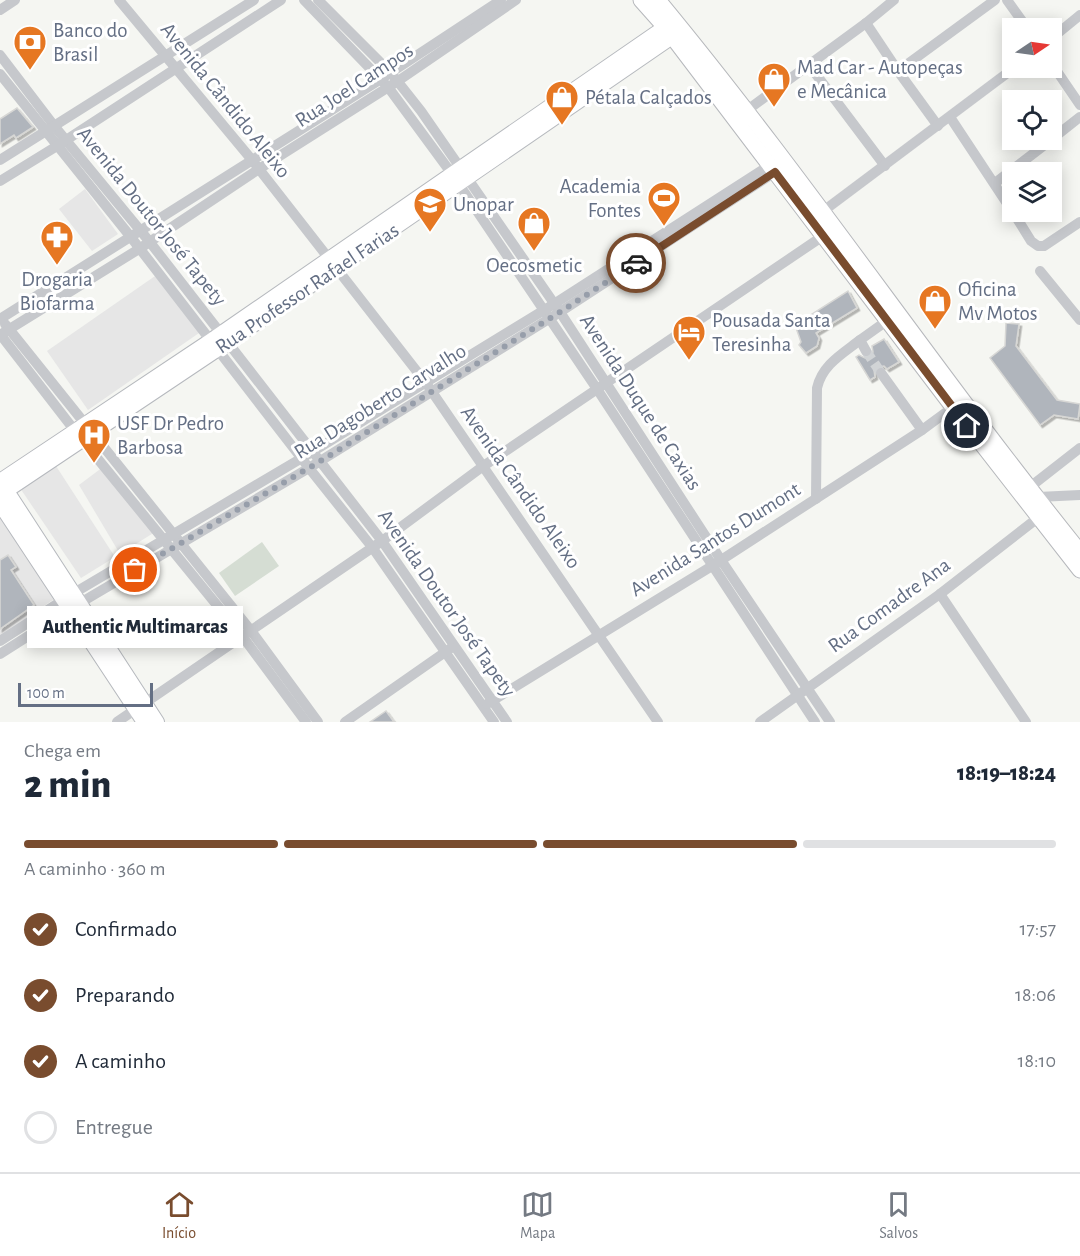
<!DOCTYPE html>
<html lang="pt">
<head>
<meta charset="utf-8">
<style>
	:root { --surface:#fff; --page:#f6f6f7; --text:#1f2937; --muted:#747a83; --line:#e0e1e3; --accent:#794c2e }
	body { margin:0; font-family:"Alegreya Sans",sans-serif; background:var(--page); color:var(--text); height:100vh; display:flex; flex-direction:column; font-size:22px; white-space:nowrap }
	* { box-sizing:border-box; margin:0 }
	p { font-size:20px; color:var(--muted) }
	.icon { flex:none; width:33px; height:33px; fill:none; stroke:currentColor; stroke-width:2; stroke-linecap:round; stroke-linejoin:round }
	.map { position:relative; height:722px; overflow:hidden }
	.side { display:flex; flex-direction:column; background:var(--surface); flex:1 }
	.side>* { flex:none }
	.needle { width:39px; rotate:77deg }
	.tools { position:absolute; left:1002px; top:18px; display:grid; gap:12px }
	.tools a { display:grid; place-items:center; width:60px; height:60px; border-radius:0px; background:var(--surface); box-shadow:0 3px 15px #0003; font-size:30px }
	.scale { position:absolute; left:18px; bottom:15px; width:135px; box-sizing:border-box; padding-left:6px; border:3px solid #646f84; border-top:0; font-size:16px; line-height:21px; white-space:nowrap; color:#646f84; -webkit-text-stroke:4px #fff; paint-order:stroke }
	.pin { position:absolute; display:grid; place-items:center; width:51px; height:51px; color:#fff; margin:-26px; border:3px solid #fff; border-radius:50%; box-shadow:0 2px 6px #0007 }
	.courier { position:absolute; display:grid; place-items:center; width:60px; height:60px; margin:-30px; border:4px solid #794c2e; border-radius:50%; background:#fff; color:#222; box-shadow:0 2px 8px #0007 }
	.bubble { position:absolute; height:42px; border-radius:0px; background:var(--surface); box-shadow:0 3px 15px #0003; font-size:20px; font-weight:800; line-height:42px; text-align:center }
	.head em { font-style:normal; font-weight:800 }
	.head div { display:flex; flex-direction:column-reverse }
	.head { display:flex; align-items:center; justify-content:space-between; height:102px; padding:0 24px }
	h1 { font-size:39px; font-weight:800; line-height:45px }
	.bar { display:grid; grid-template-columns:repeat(4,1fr); gap:9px 6px; align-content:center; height:72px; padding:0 24px }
	.bar i { height:8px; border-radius:4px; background:var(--line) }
	.bar .on { background:var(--accent) }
	.bar p { grid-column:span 4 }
	ol { padding:0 24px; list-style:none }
	li { display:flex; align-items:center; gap:18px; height:66px }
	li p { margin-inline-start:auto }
	li .icon { padding:6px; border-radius:50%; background:var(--accent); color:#fff; stroke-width:4 }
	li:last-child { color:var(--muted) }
	li i { width:33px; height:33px; border:3px solid var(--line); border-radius:50% }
	.tab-bar { display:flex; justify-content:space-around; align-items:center; height:84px; border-top:2px solid var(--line); background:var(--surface); font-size:16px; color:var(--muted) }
	.tab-bar a { display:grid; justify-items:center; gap:3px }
	.tab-bar .on { color:var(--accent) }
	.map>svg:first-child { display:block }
</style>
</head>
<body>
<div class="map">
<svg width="1080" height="722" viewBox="0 0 1080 722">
	<defs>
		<filter id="shadow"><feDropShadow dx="2.5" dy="2.5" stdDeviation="0" flood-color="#0004"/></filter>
	</defs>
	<rect width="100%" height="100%" fill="#f5f6f2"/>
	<!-- built -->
	<g fill="#e6e6e6">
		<polygon points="85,189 118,234 92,251 59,209"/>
		<polygon points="158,274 199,333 88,410 47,351"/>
		<polygon points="56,466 115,557 81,578 20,488"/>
		<polygon points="103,467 155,532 120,554 79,485"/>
		<polygon points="0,507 60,595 0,636"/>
	</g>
	<!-- green -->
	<polygon fill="#d5ddd3" points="262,542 279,566 235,596 219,573"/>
	<!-- building -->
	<g fill="#b0b5bc" stroke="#d7d7d5" stroke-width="1.5" filter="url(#shadow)">
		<polygon points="17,108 33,127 16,138 14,135 0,144 0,119"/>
		<polygon points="848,291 857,308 816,333 819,338 817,346 806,353 799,345 801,342 795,325 810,318 809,316"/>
		<polygon points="1006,323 1019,324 1016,346 1057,400 1080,404 1078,419 1054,415 1040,425 990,358 1005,346"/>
		<polygon points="884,339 899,362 887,369 884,366 877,367 874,370 875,377 870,380 856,357 859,355 865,358 870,357 873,352 872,346"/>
		<polygon points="8,555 16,567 11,570 34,605 0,629 0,560"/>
		<polygon points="386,711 394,722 370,722"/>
	</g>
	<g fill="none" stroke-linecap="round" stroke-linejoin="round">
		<!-- minor-tunnel -->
		<polyline stroke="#d1d4d6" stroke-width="10" stroke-dasharray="10 5" stroke-linecap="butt" points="866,351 881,373"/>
		<!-- major casing -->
		<g stroke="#b6b9be" stroke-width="16">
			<g id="major">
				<polyline points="0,481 210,341 665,27"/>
				<polyline points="3,485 157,722"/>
				<polyline points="0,495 227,343 672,37"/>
				<polyline points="0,504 144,722"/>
			</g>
		</g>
		<!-- highway casing -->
		<g stroke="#b6b8bc" stroke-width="17">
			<g id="highway">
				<polyline points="641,0 665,27 953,407 1080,570"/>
				<path d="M658,0C806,179 935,372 1080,552"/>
			</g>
		</g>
		<!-- minor -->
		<g stroke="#c6c8cc" stroke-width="10">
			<polyline points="119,0 252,160 426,383 658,722"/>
			<polyline points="304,0 388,87 452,174 597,389 815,722"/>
			<polyline points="318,0 391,73 421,111 560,312 721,560 830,722"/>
			<polyline points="1007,0 1027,28"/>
			<polyline points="0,10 15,0"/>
			<polyline points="866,23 898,71 938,126"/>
			<polyline points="1052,38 1080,15"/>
			<polyline points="0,55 55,127 149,241 382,541 507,722"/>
			<polyline points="1052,64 1080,105"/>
			<polyline points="809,65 885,166"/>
			<polyline points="898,71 995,0"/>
			<polyline points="0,74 130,236 309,468 372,547 494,722"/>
			<polyline points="746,111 866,23 894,0"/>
			<polyline points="950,117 1012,211"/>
			<polyline points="1052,139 1080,117"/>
			<polyline points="0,160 254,0"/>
			<polyline points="0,181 57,146 281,0"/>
			<polyline points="995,183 1051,140"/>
			<polyline points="822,212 1014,68"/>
			<polyline points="1013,212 1031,241 1038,246 1044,246 1080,222"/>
			<polyline points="1040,271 1080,320"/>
			<polyline points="0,319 381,79 501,0"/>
			<polyline points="5,324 252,632 318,722"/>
			<polyline points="0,334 75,431 243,637 306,722"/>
			<polyline points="0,335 139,249 259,169 398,81 516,0"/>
			<polyline points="866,351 860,340 888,320"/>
			<polyline points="881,373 922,430"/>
			<polyline points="1030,487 1080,448"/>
			<polyline points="1038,497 1080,495"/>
			<path d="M816,499L817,388C822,365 842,354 860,340"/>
			<polyline points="940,594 1026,722"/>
			<polyline points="0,641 74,593 312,452 554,304 770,165"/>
			<polyline points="0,654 80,603 309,468 560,312 775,172"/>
			<polyline points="487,704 712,566 922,430 956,405"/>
			<polyline points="117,722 382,541 482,467 823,236"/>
			<polyline points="345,722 451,648"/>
			<polyline points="760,722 940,594 1039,517"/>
		</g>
		<!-- major -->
		<use href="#major" stroke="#fff" stroke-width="14"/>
		<!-- highway -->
		<use href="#highway" stroke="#fff" stroke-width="15"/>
	</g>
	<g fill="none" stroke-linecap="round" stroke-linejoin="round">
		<!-- done -->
		<polyline stroke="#979eaa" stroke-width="6" stroke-dasharray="0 10.8" points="135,570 319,462 560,312 636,263"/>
		<!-- route -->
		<polyline stroke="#794c2e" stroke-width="8" points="636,263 775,172 967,426"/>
	</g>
	<!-- icons -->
	<defs>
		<g id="bank-pin" transform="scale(1.725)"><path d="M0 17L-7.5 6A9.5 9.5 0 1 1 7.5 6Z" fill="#e67722" stroke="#fff"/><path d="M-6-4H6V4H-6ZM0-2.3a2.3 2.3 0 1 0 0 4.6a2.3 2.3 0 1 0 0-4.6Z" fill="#fff"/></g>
		<g id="shop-pin" transform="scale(1.725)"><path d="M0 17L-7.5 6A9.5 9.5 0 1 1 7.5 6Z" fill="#e67722" stroke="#fff"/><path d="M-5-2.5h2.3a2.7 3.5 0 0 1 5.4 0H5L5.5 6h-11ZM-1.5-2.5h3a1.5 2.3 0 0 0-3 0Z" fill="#fff"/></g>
		<g id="stadium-pin" transform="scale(1.725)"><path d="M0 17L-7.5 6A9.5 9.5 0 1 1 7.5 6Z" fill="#e67722" stroke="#fff"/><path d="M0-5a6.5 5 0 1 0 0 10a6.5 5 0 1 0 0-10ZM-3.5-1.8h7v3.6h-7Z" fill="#fff"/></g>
		<g id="university-pin" transform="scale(1.725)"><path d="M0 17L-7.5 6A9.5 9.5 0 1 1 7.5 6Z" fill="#e67722" stroke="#fff"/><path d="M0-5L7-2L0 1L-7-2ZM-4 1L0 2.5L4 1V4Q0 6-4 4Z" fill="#fff"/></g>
		<g id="pharmacy-pin" transform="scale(1.725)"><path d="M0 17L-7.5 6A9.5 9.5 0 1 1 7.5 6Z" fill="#e67722" stroke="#fff"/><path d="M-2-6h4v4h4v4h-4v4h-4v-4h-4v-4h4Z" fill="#fff"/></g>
		<g id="hotel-pin" transform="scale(1.725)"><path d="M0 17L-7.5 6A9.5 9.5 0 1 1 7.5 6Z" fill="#e67722" stroke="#fff"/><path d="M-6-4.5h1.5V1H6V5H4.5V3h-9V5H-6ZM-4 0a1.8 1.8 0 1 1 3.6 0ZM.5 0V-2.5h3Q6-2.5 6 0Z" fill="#fff"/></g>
		<g id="hospital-pin" transform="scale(1.725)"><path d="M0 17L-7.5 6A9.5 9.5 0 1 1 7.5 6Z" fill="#e67722" stroke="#fff"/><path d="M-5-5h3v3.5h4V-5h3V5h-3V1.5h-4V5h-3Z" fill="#fff"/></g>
	</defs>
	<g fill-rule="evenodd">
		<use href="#bank-pin" x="30" y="42"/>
		<use href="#shop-pin" x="774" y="79"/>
		<use href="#shop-pin" x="562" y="97"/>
		<use href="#stadium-pin" x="664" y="198"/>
		<use href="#university-pin" x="430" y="204"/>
		<use href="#shop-pin" x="534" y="223"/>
		<use href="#pharmacy-pin" x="57" y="237"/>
		<use href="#shop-pin" x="935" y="301"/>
		<use href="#hotel-pin" x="689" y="332"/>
		<use href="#hospital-pin" x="94" y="435"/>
	</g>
	<g text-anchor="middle" stroke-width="6" stroke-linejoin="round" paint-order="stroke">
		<!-- poi labels -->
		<g font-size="21" fill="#646f84" stroke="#fff" text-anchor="start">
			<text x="53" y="37">Banco do<tspan x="53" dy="24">Brasil</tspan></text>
			<text x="797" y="74">Mad Car - Autopeças<tspan x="797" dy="24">e Mecânica</tspan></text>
			<text x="585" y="104">Pétala Calçados</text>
			<text x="641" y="193" text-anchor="end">Academia<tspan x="641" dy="24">Fontes</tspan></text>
			<text x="453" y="211">Unopar</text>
			<text x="534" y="272" text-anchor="middle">Oecosmetic</text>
			<text x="57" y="286" text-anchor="middle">Drogaria<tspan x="57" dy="24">Biofarma</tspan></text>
			<text x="958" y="296">Oficina<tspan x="958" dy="24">Mv Motos</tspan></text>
			<text x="712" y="327">Pousada Santa<tspan x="712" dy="24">Teresinha</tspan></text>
			<text x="117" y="430">USF Dr Pedro<tspan x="117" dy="24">Barbosa</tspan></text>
		</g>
		<!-- street labels -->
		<g font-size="21" fill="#646f84" stroke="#fff">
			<text transform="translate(354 85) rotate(-33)" y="7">Rua Joel Campos</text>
			<text transform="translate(226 100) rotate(51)" y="7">Avenida Cândido Aleixo</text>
			<text transform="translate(152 216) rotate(51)" y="7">Avenida Doutor José Tapety</text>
			<text transform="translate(307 288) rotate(-34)" y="7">Rua Professor Rafael Farias</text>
			<text transform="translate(380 401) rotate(-32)" y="7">Rua Dagoberto Carvalho</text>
			<text transform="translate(641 402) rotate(57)" y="7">Avenida Duque de Caxias</text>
			<text transform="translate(521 487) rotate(55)" y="7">Avenida Cândido Aleixo</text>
			<text transform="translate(715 539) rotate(-32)" y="7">Avenida Santos Dumont</text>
			<text transform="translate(447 603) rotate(55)" y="7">Avenida Doutor José Tapety</text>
			<text transform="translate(889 605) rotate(-36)" y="7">Rua Comadre Ana</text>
		</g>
	</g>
</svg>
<div class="tools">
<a><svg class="needle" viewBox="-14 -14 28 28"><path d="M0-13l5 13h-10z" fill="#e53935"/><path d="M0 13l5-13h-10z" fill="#747a83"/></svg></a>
<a><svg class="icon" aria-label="locate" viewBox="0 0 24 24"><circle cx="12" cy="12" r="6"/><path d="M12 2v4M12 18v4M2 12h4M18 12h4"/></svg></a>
<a><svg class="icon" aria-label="layers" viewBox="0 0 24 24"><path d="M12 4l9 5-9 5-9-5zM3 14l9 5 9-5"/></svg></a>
</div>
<div class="scale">100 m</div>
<div class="pin" style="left:135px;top:570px;background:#ea580c"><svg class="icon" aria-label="bag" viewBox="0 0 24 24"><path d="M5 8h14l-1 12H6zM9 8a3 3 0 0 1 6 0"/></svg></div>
<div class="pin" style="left:967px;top:426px;background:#1f2937"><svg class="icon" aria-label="home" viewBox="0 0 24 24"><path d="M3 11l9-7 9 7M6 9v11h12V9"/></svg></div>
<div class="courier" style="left:636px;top:263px"><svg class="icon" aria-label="car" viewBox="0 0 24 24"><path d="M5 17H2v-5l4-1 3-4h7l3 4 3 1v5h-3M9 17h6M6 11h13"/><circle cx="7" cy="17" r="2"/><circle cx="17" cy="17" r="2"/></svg></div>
<div class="bubble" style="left:27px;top:606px;width:216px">Authentic Multimarcas</div>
</div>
<section class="side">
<div class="head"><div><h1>2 min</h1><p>Chega em</p></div><em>18:19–18:24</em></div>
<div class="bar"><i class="on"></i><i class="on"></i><i class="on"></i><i></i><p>A caminho · 360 m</p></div>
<ol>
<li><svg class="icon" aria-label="check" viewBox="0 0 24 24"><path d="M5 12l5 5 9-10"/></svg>Confirmado<p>17:57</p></li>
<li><svg class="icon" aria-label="check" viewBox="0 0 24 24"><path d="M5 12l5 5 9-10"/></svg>Preparando<p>18:06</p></li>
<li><svg class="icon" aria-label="check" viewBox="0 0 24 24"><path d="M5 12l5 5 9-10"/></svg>A caminho<p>18:10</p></li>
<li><i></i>Entregue</li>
</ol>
</section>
<nav class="tab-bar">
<a class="on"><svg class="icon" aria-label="home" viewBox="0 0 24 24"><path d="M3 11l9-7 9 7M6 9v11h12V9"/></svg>Início</a>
<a><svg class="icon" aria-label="map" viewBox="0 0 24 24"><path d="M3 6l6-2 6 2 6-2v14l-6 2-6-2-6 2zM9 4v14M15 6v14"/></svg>Mapa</a>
<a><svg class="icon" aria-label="saved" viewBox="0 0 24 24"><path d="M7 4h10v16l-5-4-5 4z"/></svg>Salvos</a>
</nav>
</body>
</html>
